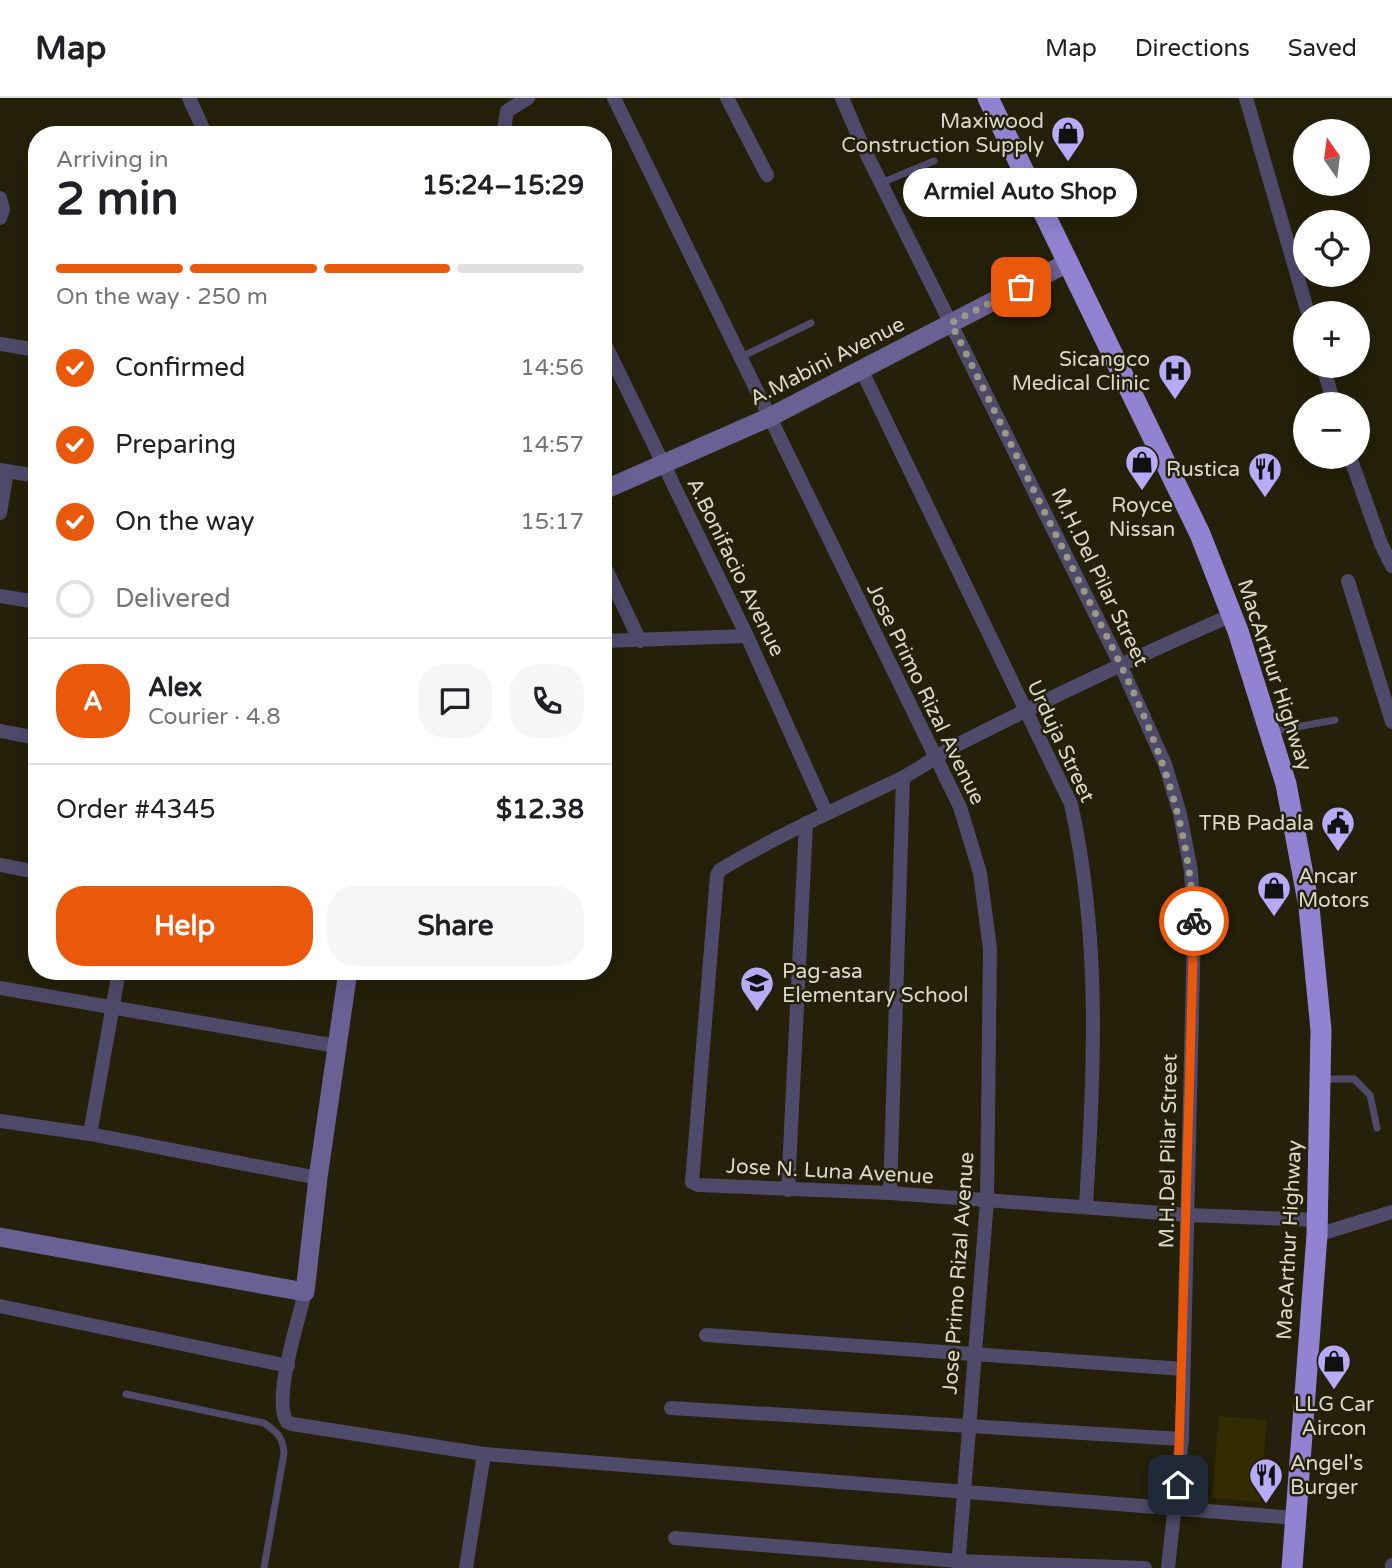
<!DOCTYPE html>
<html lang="en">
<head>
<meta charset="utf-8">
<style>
	:root { --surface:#fff; --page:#f6f6f6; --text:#202124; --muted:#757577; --line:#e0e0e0; --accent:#ea580c }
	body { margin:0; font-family:"Varela Round",sans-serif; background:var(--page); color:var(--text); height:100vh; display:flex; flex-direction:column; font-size:26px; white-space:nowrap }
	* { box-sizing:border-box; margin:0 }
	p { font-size:23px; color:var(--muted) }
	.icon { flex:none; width:38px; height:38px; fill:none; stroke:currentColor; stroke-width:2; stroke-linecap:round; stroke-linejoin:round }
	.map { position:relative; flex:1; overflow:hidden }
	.panel { position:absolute; left:28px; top:28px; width:584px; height:854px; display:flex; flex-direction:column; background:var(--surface); border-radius:28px; box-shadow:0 7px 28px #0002 }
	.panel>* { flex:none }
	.needle { width:46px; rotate:346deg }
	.fabs { position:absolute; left:1293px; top:21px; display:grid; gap:14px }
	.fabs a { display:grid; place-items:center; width:77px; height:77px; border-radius:50%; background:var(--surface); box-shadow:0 7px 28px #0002; font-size:35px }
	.pin { position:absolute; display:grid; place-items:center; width:60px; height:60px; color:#fff; margin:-30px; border-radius:14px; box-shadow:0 4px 10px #0006 }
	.courier { position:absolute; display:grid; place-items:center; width:70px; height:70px; margin:-35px; border:5px solid #ea580c; border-radius:50%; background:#fff; color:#222; box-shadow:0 2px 9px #0007 }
	.bubble { position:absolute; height:49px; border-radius:24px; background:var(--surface); box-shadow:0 7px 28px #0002; font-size:23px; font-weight:700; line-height:49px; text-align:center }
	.overview em { font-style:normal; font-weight:700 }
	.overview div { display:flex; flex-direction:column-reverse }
	.overview { display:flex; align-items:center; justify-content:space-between; height:119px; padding:0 28px }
	h1 { font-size:46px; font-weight:700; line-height:52px }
	.bar { display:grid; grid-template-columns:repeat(4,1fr); gap:10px 7px; align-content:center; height:84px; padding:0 28px }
	.bar i { height:9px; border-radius:5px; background:var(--line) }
	.bar .current { background:var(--accent) }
	.bar p { grid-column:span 4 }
	.line { display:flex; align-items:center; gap:18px; padding:0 28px; border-top:2px solid var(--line) }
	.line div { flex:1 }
	.round { display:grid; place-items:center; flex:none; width:74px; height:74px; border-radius:28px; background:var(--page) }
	ol { padding:0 28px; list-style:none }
	li { display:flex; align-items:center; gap:21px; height:77px }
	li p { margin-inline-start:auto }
	li .icon { padding:7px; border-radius:50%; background:var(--accent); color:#fff; stroke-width:4 }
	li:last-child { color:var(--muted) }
	li i { width:38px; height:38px; border:4px solid var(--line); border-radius:50% }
	.primary-button { display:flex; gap:14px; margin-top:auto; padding:14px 28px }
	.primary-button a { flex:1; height:80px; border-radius:28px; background:var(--accent); color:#fff; font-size:28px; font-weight:700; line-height:80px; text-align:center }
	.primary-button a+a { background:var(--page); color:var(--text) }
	header { display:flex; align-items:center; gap:42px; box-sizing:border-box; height:98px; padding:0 35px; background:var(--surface); border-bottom:2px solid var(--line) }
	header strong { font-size:33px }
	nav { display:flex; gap:38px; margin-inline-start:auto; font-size:24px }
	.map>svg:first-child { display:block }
</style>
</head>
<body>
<header>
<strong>Map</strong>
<nav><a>Map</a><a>Directions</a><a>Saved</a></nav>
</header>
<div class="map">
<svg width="1392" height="1470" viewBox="0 0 1392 1470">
	<rect width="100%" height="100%" fill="#242009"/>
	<!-- green -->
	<polygon fill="#332c01" points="1219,1318 1267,1322 1260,1404 1212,1400"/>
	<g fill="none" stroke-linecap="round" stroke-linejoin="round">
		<!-- lane -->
		<g stroke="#4f4a6a" stroke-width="7">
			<polyline points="881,85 934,63"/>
			<polyline points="741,259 811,225"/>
			<polyline points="1274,633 1335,622"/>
			<polyline points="1322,981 1354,981 1370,997 1377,1030"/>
			<path d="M126,1296L264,1325C277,1334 283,1339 284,1355L264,1470"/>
		</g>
		<!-- street -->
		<g stroke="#4f4a6a" stroke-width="14">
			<polyline points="189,0 206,37"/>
			<polyline points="614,0 960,709 980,775 990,851 987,1103 958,1470"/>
			<polyline points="727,0 767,77"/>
			<polyline points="842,0 863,49 1120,566 1165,666 1180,716 1191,773 1194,829 1182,1341 1168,1470"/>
			<polyline points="1246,0 1308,215"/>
			<polyline points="503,37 507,13 528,0"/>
			<polyline points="0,100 3,111 0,120"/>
			<polyline points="604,244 747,538 826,714"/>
			<polyline points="0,246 37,252"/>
			<polyline points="1323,268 1334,306"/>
			<path d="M861,271L1071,706C1101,841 1094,971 1086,1107"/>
			<polyline points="1350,359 1381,446 1392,468"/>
			<polyline points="0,372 37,378"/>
			<polyline points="0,415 7,373"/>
			<polyline points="604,467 640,543"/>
			<polyline points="1348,483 1392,624"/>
			<polyline points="0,498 37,504"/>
			<path d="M1232,517C1140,557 1049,600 959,646C939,656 920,671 900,681C839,710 778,737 720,772L717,777L692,1084L698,1087L890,1095L1188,1117L1316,1122"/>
			<polyline points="604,543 747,538"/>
			<polyline points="0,633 37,640"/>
			<polyline points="0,767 37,774"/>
			<polyline points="0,890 336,948"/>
			<polyline points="0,1023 90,1036 318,1080"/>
			<polyline points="90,1036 119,873"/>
			<polyline points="788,1092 806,725"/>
			<polyline points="890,1095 903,680"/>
			<polyline points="1317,1137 1392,1114"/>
			<path d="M305,1194C299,1222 272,1301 287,1324L292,1326L484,1356L1296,1420"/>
			<polyline points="0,1208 288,1268"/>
			<polyline points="706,1237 1183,1271"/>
			<polyline points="671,1310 1182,1341"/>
			<polyline points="675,1440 959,1463 1145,1470"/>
			<polyline points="466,1470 484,1356"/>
			<polyline points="1392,1470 1392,1467"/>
		</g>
		<!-- secondary -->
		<g stroke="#696194" stroke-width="19">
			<polyline points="604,392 770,319 1067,165"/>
			<polyline points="0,1139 305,1194 318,1080 348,873"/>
		</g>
		<!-- highway -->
		<polyline stroke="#9183d1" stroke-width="21" points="988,0 1200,436 1238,533 1286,686 1309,809 1321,932 1317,1137 1292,1470"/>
	</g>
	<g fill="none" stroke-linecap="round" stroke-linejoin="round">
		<!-- done -->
		<path stroke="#9a9886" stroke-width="7" stroke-dasharray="0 12.6" d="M1021,189L951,225C992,308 1033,391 1074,473C1133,591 1187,688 1194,823"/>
		<!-- route -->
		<polyline stroke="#ea580c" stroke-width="9" points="1178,1387 1194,823"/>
	</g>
	<!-- icons -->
	<defs>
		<g id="shop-pin" transform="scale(1.75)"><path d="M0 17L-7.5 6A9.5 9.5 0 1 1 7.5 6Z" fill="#b7abf8" stroke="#242009"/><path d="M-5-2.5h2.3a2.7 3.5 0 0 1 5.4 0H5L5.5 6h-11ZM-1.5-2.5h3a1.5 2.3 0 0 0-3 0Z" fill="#111"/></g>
		<g id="hospital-pin" transform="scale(1.75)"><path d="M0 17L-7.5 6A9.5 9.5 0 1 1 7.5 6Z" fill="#b7abf8" stroke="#242009"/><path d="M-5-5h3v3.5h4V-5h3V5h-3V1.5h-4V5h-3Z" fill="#111"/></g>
		<g id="restaurant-pin" transform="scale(1.75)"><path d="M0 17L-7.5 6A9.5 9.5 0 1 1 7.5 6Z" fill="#b7abf8" stroke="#242009"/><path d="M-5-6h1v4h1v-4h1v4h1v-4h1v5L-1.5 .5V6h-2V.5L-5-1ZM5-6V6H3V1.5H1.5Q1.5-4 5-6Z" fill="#111"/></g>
		<g id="civic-pin" transform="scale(1.75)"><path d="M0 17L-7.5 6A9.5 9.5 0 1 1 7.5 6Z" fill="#b7abf8" stroke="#242009"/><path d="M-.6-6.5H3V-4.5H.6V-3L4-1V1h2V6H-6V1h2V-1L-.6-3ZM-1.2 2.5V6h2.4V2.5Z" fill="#111"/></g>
		<g id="school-pin" transform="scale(1.75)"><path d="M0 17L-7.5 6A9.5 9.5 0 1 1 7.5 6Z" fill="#b7abf8" stroke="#242009"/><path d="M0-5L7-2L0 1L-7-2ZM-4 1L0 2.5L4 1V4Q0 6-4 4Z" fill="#111"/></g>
	</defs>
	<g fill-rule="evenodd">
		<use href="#shop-pin" x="1068" y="35"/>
		<use href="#hospital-pin" x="1175" y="273"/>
		<use href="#shop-pin" x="1142" y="364"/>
		<use href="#restaurant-pin" x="1265" y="371"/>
		<use href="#civic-pin" x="1338" y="725"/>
		<use href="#shop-pin" x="1274" y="790"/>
		<use href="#school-pin" x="757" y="885"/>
		<use href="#shop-pin" x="1334" y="1263"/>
		<use href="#restaurant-pin" x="1266" y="1377"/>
	</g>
	<g text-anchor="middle" stroke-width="5" stroke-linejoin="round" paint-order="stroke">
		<!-- poi labels -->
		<g font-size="21" fill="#dad8ca" stroke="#242009" text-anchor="end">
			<text x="1044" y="30">Maxiwood<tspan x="1044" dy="24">Construction Supply</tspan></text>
			<text x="1150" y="268">Sicangco<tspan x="1150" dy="24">Medical Clinic</tspan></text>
			<text x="1240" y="378">Rustica</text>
			<text x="1142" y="414" text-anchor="middle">Royce<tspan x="1142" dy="24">Nissan</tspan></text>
			<text x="1314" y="732">TRB Padala</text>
			<text x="1298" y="785" text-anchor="start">Ancar<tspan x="1298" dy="24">Motors</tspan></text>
			<text x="782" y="880" text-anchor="start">Pag-asa<tspan x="782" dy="24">Elementary School</tspan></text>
			<text x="1334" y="1313" text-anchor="middle">LLG Car<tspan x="1334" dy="24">Aircon</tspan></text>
			<text x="1290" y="1372" text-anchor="start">Angel's<tspan x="1290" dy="24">Burger</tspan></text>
		</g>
		<!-- street labels -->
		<g font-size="21" fill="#dad8ca" stroke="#242009">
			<text transform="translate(827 263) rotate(-27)" y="7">A.Mabini Avenue</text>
			<text transform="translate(736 469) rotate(64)" y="7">A.Bonifacio Avenue</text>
			<text transform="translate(1100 479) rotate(64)" y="7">M.H.Del Pilar Street</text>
			<text transform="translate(1275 577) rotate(72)" y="7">MacArthur Highway</text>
			<text transform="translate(926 596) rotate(64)" y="7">Jose Primo Rizal Avenue</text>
			<text transform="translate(1061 643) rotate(65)" y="7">Urduja Street</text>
			<text transform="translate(1168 1053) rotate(-89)" y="7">M.H.Del Pilar Street</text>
			<text transform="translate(830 1073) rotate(3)" y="7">Jose N. Luna Avenue</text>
			<text transform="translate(1289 1142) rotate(-87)" y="7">MacArthur Highway</text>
			<text transform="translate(958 1175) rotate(-86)" y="7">Jose Primo Rizal Avenue</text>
		</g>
	</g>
</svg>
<div class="fabs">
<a><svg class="needle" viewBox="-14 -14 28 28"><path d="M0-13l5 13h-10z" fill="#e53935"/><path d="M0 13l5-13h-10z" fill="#757577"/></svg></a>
<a><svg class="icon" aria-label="locate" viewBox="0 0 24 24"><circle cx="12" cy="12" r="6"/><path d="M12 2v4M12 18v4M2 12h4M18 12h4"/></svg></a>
<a>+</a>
<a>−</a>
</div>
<div class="pin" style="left:1021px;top:189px;background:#ea580c"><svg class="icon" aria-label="bag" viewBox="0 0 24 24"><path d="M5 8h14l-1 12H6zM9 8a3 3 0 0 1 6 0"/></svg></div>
<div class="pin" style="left:1178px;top:1387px;background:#1f2937"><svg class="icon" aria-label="home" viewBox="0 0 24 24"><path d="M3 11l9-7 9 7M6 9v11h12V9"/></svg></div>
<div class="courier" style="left:1194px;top:823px"><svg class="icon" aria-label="bike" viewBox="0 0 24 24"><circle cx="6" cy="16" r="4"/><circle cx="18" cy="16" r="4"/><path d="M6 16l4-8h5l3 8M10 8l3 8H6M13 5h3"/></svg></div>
<div class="bubble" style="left:903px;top:70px;width:234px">Armiel Auto Shop</div>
<section class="panel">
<div class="overview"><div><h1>2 min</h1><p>Arriving in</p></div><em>15:24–15:29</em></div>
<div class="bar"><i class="current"></i><i class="current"></i><i class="current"></i><i></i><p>On the way · 250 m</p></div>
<ol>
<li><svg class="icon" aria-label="check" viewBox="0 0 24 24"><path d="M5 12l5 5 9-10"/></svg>Confirmed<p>14:56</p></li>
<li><svg class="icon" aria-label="check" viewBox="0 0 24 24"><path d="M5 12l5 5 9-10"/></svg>Preparing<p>14:57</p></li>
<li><svg class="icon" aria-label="check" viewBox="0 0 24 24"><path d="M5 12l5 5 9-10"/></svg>On the way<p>15:17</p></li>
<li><i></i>Delivered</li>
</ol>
<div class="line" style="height:126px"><b class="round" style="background:var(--accent);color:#fff">A</b><div><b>Alex</b><p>Courier · 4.8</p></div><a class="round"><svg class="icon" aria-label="chat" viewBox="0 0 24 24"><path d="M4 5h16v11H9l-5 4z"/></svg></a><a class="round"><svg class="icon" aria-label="phone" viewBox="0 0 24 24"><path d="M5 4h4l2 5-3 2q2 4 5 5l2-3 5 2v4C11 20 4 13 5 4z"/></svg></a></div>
<div class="line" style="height:91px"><div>Order #4345</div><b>$12.38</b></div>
<div class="primary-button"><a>Help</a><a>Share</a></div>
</section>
</div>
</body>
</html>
